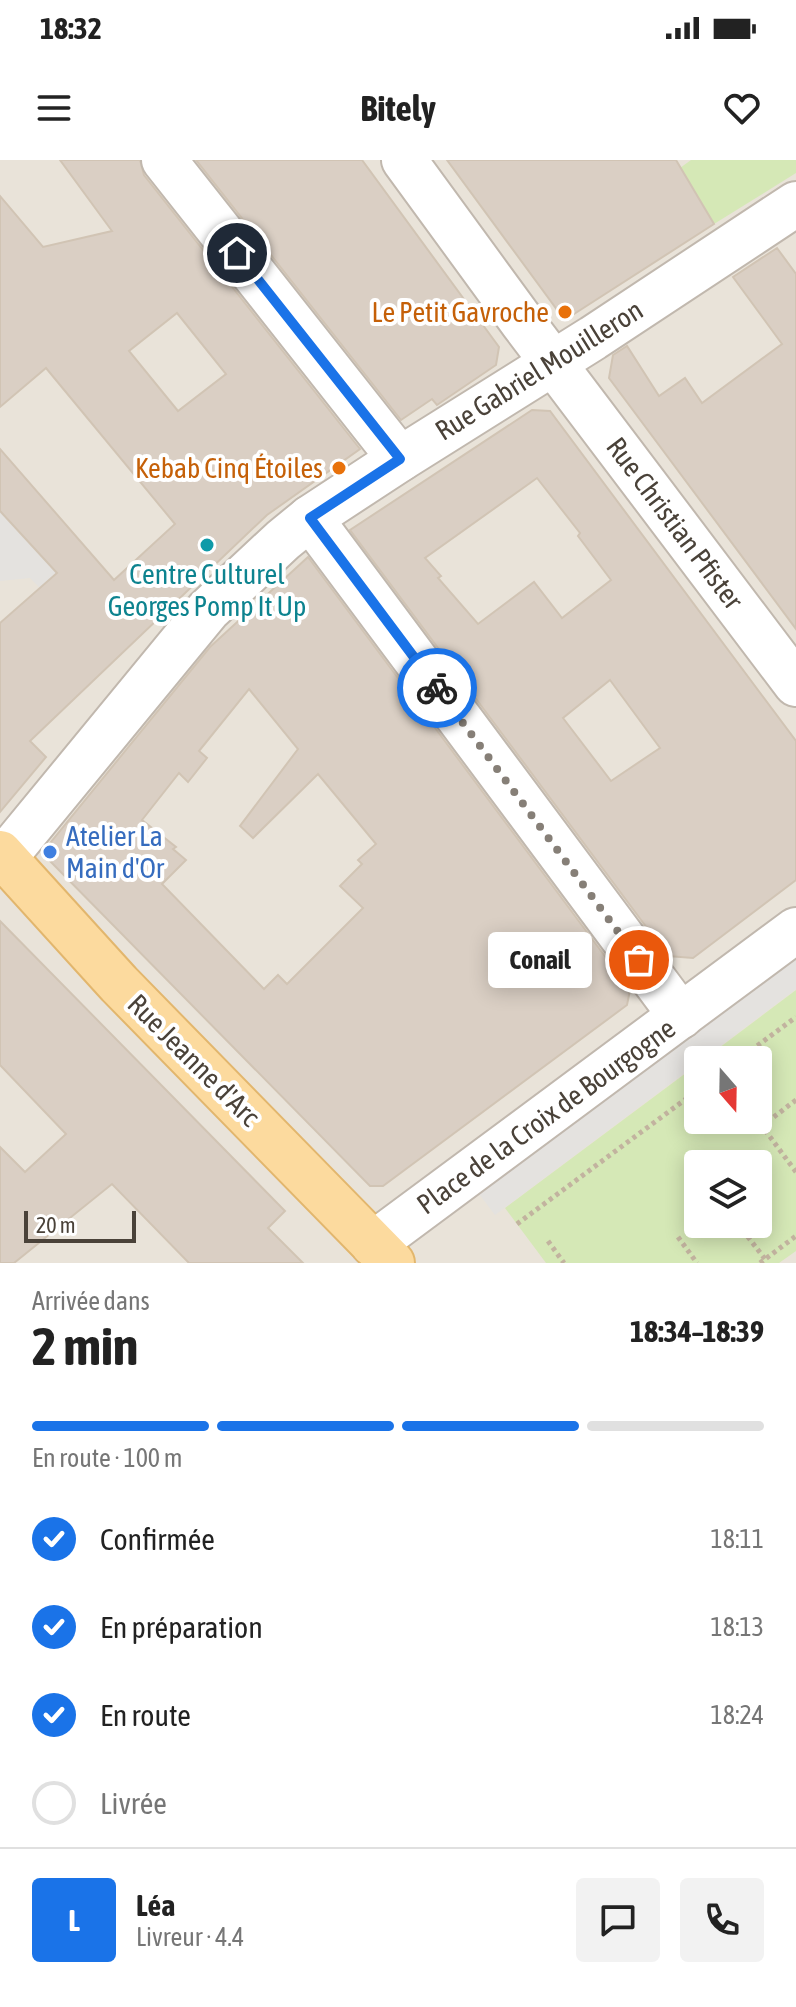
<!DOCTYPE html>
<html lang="fr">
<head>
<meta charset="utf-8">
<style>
	:root { --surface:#fff; --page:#f2f2f2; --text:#222; --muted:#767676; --line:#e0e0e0; --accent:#1a73e8 }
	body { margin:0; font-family:"Asap Condensed",sans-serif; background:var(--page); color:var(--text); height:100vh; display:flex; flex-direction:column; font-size:30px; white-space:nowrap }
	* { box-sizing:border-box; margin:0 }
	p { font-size:26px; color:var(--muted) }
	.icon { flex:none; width:44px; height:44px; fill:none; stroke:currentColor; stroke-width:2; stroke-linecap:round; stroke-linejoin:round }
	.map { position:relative; height:1103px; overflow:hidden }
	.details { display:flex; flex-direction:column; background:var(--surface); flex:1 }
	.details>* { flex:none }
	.needle { width:52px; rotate:160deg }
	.buttons { position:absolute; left:684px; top:886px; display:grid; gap:16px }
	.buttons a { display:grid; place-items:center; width:88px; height:88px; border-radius:8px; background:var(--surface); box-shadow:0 4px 20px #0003; font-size:40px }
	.scale { position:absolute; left:24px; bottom:20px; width:112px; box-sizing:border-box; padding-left:8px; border:4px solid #4a4239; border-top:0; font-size:22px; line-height:28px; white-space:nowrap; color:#4a4239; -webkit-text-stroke:6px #fff; paint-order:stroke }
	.pin { position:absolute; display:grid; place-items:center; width:68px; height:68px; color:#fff; margin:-34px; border:4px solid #fff; border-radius:50%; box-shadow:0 2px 8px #0007 }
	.courier { position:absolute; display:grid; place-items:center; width:80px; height:80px; margin:-40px; border:6px solid #1a73e8; border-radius:50%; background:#fff; color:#222; box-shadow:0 2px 10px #0007 }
	.bubble { position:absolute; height:56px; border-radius:8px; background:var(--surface); box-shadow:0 4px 20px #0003; font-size:26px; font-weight:700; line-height:56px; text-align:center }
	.overview em { font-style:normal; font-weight:700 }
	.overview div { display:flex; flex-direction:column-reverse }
	.overview { display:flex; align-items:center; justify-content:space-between; height:136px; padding:0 32px }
	h1 { font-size:52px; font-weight:700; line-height:60px }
	.bar { display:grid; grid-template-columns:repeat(4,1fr); gap:12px 8px; align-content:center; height:96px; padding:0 32px }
	.bar i { height:10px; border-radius:6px; background:var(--line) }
	.bar .on { background:var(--accent) }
	.bar p { grid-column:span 4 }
	.line { display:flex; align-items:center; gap:20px; padding:0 32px; border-top:2px solid var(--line) }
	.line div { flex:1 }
	.round { display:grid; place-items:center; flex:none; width:84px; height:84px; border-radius:8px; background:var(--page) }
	ol { padding:0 32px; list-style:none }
	li { display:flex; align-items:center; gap:24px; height:88px }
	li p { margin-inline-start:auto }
	li .icon { padding:8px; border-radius:50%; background:var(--accent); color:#fff; stroke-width:4 }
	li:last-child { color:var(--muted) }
	li i { width:44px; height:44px; border:4px solid var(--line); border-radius:50% }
	.status { display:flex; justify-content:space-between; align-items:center; height:56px; padding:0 40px; background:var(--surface); direction:ltr }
	.status svg { height:22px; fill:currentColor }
	header { display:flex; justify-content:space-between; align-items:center; height:104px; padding:0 32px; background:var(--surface); font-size:36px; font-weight:700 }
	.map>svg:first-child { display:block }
</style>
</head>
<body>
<div class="status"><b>18:32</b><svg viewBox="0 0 49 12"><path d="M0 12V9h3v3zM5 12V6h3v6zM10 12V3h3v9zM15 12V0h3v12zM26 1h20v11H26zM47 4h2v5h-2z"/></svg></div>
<header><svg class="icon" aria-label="menu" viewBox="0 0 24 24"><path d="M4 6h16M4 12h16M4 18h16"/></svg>Bitely<svg class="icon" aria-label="heart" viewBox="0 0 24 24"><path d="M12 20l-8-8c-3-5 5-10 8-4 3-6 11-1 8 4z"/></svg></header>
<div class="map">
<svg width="796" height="1103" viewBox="0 0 796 1103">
	<rect width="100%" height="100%" fill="#f5f1eb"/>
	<!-- residential -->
	<path fill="#e9e3d9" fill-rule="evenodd" d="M0,0H796V1103H0ZM698,900H758V960H698ZM698,1004H758V1064H698Z"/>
	<!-- green -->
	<g fill="#d5e8b6" fill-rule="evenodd">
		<polygon points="691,0 796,0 796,13 714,64 680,8"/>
		<path d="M796,830V1091L779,1103H546L505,1048L698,904V960H758V900H703ZM698,1004H758V1064H698Z"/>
	</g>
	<!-- parking -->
	<g fill="#e4e2df">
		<polygon points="0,351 57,413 40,428 30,418 0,421"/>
		<polygon points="796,797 796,829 702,900 698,900 698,903 495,1055 479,1034"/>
	</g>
	<!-- building -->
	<g fill="#dacfc4" stroke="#d1c4b4" stroke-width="2" fill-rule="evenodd">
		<path d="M60,0H140L144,15L360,289L267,355L30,581L46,597L0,652V463L57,413L0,351V289L114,420L175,364L46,208L0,247V36L43,87L112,71ZM177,153L226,214L178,251L129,191Z"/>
		<polygon points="196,0 362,0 499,187 496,205 437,245 432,239 401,260"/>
		<polygon points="447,0 676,0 714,64 574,154 558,151"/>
		<polygon points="777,88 796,114 796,469 609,218 613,195 627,186 659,236 685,218 702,243 782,184 733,117"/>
		<path d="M532,250L550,251L796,581V720L693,798L668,796L350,370ZM537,318L580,373L578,376L611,420L562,458L534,422L478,464L438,418L441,416L425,398ZM610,520L660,588L611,621L563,558Z"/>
		<path d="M308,397L630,830L627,845L383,1026H370L50,701V683L210,487ZM249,529L298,589L240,666L253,678L318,614L376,684L358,700L362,704L340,726L363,748L287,824L278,815L264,829L162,724L186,700L173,689L176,687L142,660L179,613L188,622L207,598L199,591Z"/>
		<polygon points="0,761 285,1051 268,1068 303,1103 189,1103 112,1024 14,1103 0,1103 0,987 25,1012 66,974 0,905"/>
	</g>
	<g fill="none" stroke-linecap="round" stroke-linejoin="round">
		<!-- minor casing -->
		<g stroke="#c1b8ae" stroke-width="48">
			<g id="minor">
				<polyline points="164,0 400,299"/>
				<polyline points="404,0 523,163 796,524"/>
				<polyline points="310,358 681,856"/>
				<polyline points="0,703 208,450 283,380 310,358 400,299 593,178 796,44"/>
				<polyline points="373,1084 796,770"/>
			</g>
		</g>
		<!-- major casing -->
		<g stroke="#e2b66d" stroke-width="48">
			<polyline id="major" points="0,693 119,824 392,1103"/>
		</g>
		<!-- path -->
		<g stroke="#c2b39f" stroke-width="5" stroke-dasharray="4 4" stroke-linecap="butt">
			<polyline points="738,900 796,857"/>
			<polyline points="796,940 762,966 796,1012"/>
			<polyline points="753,972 762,966"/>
			<polyline points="517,1064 698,930"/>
			<polyline points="738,1064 765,1099"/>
			<polyline points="678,1077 697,1103"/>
			<polyline points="548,1081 564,1103"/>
			<polyline points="760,1103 796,1076"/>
		</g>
		<!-- minor -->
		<use href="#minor" stroke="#fff" stroke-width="44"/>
		<!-- major -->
		<use href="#major" stroke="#fcda9e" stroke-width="44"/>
	</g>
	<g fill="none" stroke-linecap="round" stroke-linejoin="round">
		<!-- done -->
		<polyline stroke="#867f77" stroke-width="8" stroke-dasharray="0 14.4" points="437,528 639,800"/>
		<!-- route -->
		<polyline stroke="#1a73e8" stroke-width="10" points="237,93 400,299 310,358 437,528"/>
	</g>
	<!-- markers -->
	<g fill="#e8710a" stroke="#fff" stroke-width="3">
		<circle cx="565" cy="152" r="8"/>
		<circle cx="339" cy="308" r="8"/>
	</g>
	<circle fill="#0f9aa8" stroke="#fff" stroke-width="3" cx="207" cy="385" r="8"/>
	<circle fill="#3f7fe0" stroke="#fff" stroke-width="3" cx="50" cy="692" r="8"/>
	<g text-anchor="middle" stroke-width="8" stroke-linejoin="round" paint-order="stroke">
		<!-- food labels -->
		<g font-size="28" fill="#c56008" stroke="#fff" text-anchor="end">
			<text x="549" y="162">Le Petit Gavroche</text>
			<text x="323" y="318">Kebab Cinq Étoiles</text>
		</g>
		<!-- street labels -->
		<g font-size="28" fill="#4a4239" stroke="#fff">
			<text transform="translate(539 210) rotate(-32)" y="10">Rue Gabriel Mouilleron</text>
			<text transform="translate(675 363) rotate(53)" y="10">Rue Christian Pfister</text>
			<text transform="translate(194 900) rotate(45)" y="10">Rue Jeanne d'Arc</text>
			<text transform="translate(546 956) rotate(-36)" y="10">Place de la Croix de Bourgogne</text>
		</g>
		<!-- culture labels -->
		<g font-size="28" fill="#0d838f" stroke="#fff">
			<text x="207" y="424">Centre Culturel<tspan x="207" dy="32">Georges Pomp It Up</tspan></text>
		</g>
		<!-- shop labels -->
		<g font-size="28" fill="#366cbe" stroke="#fff" text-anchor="start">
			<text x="66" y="686">Atelier La<tspan x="66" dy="32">Main d'Or</tspan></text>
		</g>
	</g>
</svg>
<div class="buttons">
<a><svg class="needle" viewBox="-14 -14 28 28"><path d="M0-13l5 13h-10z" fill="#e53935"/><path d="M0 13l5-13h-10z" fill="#767676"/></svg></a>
<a><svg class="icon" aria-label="layers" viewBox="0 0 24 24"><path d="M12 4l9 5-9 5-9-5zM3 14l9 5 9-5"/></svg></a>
</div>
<div class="scale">20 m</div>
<div class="pin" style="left:639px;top:800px;background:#ea580c"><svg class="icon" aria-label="bag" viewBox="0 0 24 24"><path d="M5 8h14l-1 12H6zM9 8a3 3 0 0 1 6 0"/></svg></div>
<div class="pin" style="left:237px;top:93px;background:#1f2937"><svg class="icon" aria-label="home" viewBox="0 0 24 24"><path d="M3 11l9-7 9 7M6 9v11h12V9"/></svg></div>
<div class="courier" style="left:437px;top:528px"><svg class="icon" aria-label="bike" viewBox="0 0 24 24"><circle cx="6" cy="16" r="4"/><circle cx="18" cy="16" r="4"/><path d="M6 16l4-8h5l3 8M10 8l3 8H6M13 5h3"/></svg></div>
<div class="bubble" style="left:488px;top:772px;width:104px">Conail</div>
</div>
<section class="details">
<div class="overview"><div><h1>2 min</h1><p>Arrivée dans</p></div><em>18:34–18:39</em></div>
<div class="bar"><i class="on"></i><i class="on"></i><i class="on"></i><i></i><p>En route · 100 m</p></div>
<ol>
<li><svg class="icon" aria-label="check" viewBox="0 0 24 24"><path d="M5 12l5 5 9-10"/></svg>Confirmée<p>18:11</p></li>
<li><svg class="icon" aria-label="check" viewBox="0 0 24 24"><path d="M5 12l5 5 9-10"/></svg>En préparation<p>18:13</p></li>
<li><svg class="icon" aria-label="check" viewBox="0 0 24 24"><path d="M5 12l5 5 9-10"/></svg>En route<p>18:24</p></li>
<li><i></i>Livrée</li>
</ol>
<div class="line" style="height:144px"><b class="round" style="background:var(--accent);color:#fff">L</b><div><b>Léa</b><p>Livreur · 4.4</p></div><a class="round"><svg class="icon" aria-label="chat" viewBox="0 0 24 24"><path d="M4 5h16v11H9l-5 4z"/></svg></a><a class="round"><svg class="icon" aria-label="phone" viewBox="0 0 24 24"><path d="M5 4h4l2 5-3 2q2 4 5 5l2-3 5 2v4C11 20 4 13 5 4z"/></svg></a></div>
</section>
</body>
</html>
